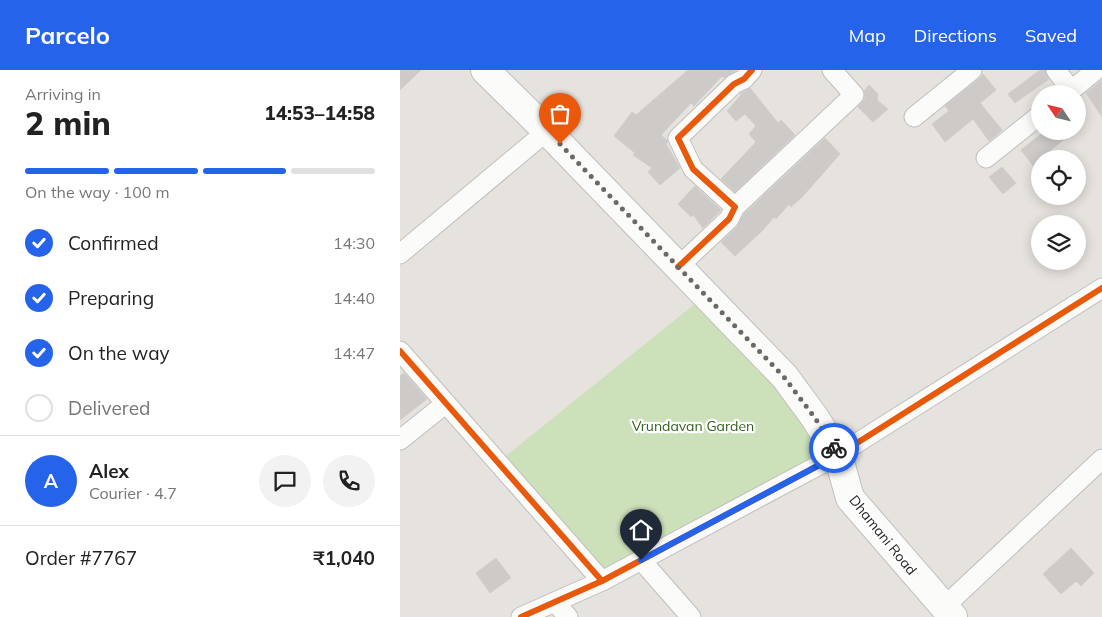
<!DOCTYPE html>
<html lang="en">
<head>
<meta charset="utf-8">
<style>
	:root { --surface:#fff; --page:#f2f2f2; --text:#222; --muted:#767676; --line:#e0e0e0; --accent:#2563eb }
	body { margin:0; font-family:Mulish,sans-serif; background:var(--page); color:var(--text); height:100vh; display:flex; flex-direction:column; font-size:19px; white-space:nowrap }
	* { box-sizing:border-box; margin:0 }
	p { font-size:16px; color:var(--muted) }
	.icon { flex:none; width:28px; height:28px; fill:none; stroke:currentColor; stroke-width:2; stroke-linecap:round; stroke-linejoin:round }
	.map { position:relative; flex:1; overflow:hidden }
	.details { display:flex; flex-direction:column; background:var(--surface); width:400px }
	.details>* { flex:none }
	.needle { width:32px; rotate:305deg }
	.tools { position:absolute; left:631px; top:15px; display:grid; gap:10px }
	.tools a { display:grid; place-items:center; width:55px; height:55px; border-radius:50%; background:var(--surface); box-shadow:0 2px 12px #0003; font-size:25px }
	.pin { position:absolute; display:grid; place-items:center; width:42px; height:42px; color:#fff; margin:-51px -21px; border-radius:50% 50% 50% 0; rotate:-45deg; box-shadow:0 0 5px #0007 }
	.pin .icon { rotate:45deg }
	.courier { position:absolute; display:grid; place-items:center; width:50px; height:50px; margin:-25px; border:4px solid #2563eb; border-radius:50%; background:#fff; color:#222; box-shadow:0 1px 6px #0007 }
	.headline em { font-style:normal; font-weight:800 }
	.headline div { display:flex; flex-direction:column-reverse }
	.headline { display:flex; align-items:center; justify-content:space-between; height:85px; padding:0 25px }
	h1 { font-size:32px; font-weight:800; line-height:38px }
	.bar { display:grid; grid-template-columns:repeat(4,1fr); gap:8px 5px; align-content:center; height:60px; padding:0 25px }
	.bar i { height:6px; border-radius:4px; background:var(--line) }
	.bar .active { background:var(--accent) }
	.bar p { grid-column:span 4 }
	.line { display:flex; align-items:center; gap:12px; padding:0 25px; border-top:1px solid var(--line) }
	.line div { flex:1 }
	.round { display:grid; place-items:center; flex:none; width:52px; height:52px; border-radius:26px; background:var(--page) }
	ol { padding:0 25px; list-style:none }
	li { display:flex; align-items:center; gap:15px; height:55px }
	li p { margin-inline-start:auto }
	li .icon { padding:5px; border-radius:50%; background:var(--accent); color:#fff; stroke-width:4 }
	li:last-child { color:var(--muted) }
	li i { width:28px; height:28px; border:2px solid var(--line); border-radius:50% }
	header { display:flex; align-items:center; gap:30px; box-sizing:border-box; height:70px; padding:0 25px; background:var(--accent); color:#fff }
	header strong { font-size:24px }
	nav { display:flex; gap:28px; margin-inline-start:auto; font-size:18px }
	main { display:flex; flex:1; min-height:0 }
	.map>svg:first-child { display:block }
</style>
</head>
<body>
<header>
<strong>Parcelo</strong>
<nav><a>Map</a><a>Directions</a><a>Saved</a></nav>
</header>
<main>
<section class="details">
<div class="headline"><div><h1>2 min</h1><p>Arriving in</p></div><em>14:53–14:58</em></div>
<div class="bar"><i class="active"></i><i class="active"></i><i class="active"></i><i></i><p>On the way · 100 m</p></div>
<ol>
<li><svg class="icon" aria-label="check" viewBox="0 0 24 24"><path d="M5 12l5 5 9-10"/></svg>Confirmed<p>14:30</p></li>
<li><svg class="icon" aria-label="check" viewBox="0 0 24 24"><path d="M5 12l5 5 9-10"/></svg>Preparing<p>14:40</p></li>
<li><svg class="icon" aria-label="check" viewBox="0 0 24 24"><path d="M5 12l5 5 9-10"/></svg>On the way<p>14:47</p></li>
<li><i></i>Delivered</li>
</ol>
<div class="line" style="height:90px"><b class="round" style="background:var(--accent);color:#fff">A</b><div><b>Alex</b><p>Courier · 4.7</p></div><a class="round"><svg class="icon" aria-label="chat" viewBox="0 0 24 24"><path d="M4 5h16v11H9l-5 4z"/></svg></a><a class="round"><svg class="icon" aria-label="phone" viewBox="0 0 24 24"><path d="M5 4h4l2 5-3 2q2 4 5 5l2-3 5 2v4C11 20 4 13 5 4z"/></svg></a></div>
<div class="line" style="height:65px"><div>Order #7767</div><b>₹1,040</b></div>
</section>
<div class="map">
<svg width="702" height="547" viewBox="0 0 702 547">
	<rect width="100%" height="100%" fill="#e6e2de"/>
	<!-- green -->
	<polygon fill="#cce0b9" points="306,225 438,385 202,511 97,393"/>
	<!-- building -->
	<g fill="#cdcac8" stroke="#d1ceca">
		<polygon points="0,0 21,0 0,20"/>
		<polygon points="288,0 336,0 324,8 322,6 294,36 291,33 261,65 268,71 266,74 280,98 260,115 248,102 252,98 233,85 235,83 214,66 232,42 236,45"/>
		<polygon points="640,0 645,0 649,9 615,33 608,24"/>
		<polygon points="583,4 596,20 580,33 602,60 589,71 573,49 545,72 532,54 549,41 545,36 579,9"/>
		<polygon points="702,10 702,47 686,23"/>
		<polygon points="469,15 478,24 477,30 488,39 473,52 458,37 465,29 464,21"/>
		<polygon points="350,18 378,53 381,50 395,65 335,122 321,109 356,72 349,64 356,56 345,44 336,51 327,41 341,25 340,24"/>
		<polygon points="645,61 674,61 646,84 647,87 645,89 640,89 640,93 634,97 621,80"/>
		<polygon points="425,68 440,84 403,126 391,137 389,134 376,149 374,147 363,160 335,186 321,172 337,157 344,144"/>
		<polygon points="602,97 616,113 603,124 589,107"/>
		<polygon points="295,116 321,140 303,158 293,145 291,147 278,134"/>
		<polygon points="4,303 27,329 0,350 0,306"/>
		<polygon points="671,478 694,503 681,516 676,511 661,524 643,504"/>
		<polygon points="96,488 111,508 90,523 76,503"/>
	</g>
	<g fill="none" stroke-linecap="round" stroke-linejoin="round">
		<!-- street casing -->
		<g stroke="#c0bfbf" stroke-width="21">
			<g id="street">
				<polyline points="656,0 671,20"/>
				<polyline points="667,24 696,0"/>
				<polyline points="514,47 572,0"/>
				<polyline points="586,88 640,45"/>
				<polyline points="336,136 454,25 432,0"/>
				<polyline points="0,184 147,61"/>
				<polyline points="278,197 329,149 335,137 293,99 278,68 334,14 344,9 352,0"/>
				<polyline points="0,281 202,511"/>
				<polyline points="0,370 45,334"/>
				<polyline points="241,490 291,547"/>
				<polyline points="155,532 168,547"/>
				<polyline points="544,537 702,389"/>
				<polyline points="121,547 202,511 438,385 702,218"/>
			</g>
		</g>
		<!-- secondary casing -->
		<g stroke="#c0bfbf" stroke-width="30">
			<polyline id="secondary" points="85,0 147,61 385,307 415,348 438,385 450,428 553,547"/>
		</g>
		<!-- street -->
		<use href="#street" stroke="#fbfbfa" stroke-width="19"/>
		<!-- secondary -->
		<use href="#secondary" stroke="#fbfbfa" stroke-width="28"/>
		<!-- cycleway casing -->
		<g stroke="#fff" stroke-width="9">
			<g id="cycleway">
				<polyline points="278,197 329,149 335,137 293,99 278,68 334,14 344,9 352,0"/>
				<polyline points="0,281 202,511"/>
				<polyline points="121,547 202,511 438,385 702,218"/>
			</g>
		</g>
		<!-- cycleway -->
		<use href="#cycleway" stroke="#e8590c" stroke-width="6"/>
	</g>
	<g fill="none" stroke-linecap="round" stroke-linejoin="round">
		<!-- done -->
		<polyline stroke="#6a6968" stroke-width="5" stroke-dasharray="0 9" points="160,74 384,307 415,348 434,378"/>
		<!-- route -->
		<polyline stroke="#2563eb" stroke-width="6" points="241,490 438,385 434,378"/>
	</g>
	<g text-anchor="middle" stroke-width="4.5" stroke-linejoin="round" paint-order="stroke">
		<!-- park labels -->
		<g font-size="14" fill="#31601d" stroke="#fff">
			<text x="293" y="361">Vrundavan Garden</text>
		</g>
		<!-- street labels -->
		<g font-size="14" fill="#282828" stroke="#fff">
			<text transform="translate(483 465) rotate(51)" y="5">Dhamani Road</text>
		</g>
	</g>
</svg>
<div class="tools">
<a><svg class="needle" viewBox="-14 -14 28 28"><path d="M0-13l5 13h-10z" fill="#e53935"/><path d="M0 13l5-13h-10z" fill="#767676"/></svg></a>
<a><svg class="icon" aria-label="locate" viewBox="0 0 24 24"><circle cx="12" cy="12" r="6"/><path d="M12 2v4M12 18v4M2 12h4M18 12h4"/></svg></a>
<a><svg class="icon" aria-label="layers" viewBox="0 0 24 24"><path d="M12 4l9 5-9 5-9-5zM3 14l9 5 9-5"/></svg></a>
</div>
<div class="pin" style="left:160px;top:74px;background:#ea580c"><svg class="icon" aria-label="bag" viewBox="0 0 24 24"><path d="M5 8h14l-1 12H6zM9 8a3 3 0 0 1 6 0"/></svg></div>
<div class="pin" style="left:241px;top:490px;background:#1f2937"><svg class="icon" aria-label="home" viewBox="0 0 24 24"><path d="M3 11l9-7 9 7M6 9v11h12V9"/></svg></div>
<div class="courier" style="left:434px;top:378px"><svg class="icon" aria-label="bike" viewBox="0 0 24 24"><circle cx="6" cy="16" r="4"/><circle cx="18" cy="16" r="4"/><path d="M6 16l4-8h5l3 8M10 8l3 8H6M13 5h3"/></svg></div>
</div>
</main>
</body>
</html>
